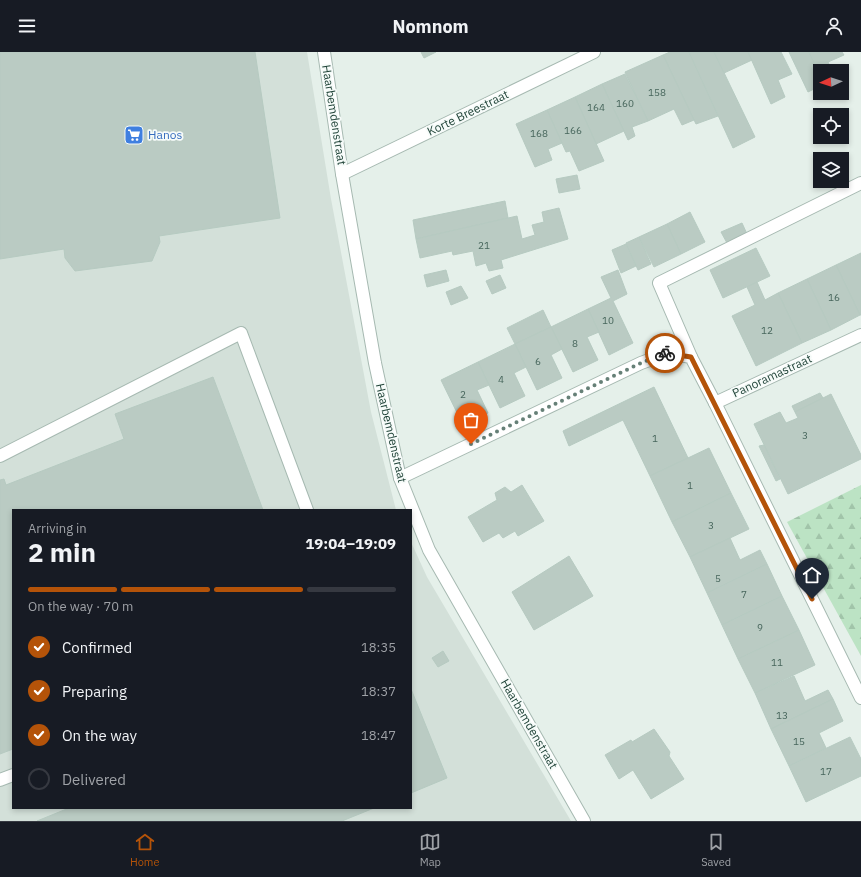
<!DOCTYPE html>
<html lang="en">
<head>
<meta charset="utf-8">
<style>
	:root { --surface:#171b24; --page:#242831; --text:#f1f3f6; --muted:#9ea1a6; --line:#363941; --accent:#b45309 }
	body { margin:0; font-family:"IBM Plex Sans",sans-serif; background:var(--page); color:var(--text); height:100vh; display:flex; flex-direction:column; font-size:15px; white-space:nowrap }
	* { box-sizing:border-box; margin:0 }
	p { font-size:13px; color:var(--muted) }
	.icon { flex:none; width:22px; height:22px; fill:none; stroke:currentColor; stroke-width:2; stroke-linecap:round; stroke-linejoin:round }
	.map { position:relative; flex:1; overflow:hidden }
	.panel { position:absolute; left:12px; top:457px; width:400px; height:300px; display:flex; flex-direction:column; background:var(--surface); border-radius:0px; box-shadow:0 2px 6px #0003 }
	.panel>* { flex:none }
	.needle { width:26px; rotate:266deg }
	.buttons { position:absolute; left:813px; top:12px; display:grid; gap:8px }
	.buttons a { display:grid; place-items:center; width:36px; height:36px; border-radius:0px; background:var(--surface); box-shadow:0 2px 6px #0003; font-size:20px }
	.pin { position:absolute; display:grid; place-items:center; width:34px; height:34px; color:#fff; margin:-41px -17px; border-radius:50% 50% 50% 0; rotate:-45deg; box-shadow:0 0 4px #0007 }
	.pin .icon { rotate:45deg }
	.courier { position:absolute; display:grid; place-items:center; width:40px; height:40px; margin:-20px; border:3px solid #b45309; border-radius:50%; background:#fff; color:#222; box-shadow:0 1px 5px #0007 }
	.headline em { font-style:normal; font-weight:800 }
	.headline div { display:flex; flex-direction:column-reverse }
	.headline { display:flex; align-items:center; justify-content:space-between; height:68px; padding:0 16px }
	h1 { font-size:26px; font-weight:800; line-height:30px }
	.bar { display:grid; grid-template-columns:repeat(4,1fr); gap:6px 4px; align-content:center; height:48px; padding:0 16px }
	.bar i { height:5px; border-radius:3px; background:var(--line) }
	.bar .current { background:var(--accent) }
	.bar p { grid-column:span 4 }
	ol { padding:0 16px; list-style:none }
	li { display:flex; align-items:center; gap:12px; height:44px }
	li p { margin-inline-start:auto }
	li .icon { padding:4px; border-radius:50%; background:var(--accent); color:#fff; stroke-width:4 }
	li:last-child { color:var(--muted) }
	li i { width:22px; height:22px; border:2px solid var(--line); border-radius:50% }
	header { display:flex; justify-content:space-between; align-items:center; height:52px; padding:0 16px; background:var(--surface); font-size:18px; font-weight:800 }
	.tab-bar { display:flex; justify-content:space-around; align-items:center; height:56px; border-top:1px solid var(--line); background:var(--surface); font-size:11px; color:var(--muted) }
	.tab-bar a { display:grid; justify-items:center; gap:2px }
	.tab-bar .current { color:var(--accent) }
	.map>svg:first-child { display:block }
</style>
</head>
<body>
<header><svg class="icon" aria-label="menu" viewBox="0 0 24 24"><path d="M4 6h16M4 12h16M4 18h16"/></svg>Nomnom<svg class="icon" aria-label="person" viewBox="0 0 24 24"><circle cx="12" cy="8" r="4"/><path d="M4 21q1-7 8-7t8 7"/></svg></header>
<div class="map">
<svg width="861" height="769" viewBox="0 0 861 769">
	<defs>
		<pattern id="forest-firs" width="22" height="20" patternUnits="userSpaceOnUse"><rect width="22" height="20" fill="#bce3c4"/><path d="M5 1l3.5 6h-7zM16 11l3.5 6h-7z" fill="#a1c4a9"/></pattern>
	</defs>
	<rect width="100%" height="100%" fill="#e5f0ea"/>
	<!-- built -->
	<polygon fill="#d3e0d9" points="0,0 307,0 331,147 371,360 396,458 13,458 13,756 411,756 411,490 427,525 571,769 0,769"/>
	<!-- forest -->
	<polygon fill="url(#forest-firs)" points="861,433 861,604 787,470"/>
	<!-- building -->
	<g fill="#bacbc3" stroke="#b6cac1">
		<polygon points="0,0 255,0 280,166 159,184 160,190 152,209 75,219 65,206 64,197 0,207"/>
		<polygon points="421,0 436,0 424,6"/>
		<polygon points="670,0 689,0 718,64 696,72 663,3"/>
		<polygon points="689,0 714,0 755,85 733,96"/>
		<polygon points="714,0 748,0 752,8 724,21"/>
		<polygon points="748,0 781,0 792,22 778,28 785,45 771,52"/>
		<polygon points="789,0 809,0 820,24 820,34 808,40"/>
		<polygon points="809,0 842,0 844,3 828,10 832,19 820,19 820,24"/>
		<polygon points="663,3 694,68 682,73 674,57 648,69 625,20"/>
		<polygon points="625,22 648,69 632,75 635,84 628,88 602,32"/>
		<polygon points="602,32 624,79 596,92 575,45"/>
		<polygon points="575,45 604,109 579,119 570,99 566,100 547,58"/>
		<polygon points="547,58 562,91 548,97 552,108 535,115 516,72"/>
		<polygon points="577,123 580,137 559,141 556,127"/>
		<polygon points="505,149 508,166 416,187 413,168"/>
		<polygon points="559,156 568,187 501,208 503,216 489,219 486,211 476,214 473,199 453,203 452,199 420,206 416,187 517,164 522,187 535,183 532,173 544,170 542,160"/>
		<polygon points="690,160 705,190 681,202 667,172"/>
		<polygon points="742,171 747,182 727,191 721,180"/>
		<polygon points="667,172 681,202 654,215 639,185"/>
		<polygon points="639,185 651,212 638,218 626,191"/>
		<polygon points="626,192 636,214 621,221 612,198"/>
		<polygon points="756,196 770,224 723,246 710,218"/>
		<polygon points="861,201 861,263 860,263 836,213"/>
		<polygon points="836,213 860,263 831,278 807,227"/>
		<polygon points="446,218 449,229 427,235 424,223"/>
		<polygon points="618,218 627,242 613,249 633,291 609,303 588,257 611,246 601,225"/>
		<polygon points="500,223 506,236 492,242 486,229"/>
		<polygon points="807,227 831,278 802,291 778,241"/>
		<polygon points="757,230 765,248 778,241 802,291 756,314 732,264 755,253 747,235"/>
		<polygon points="461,234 468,246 451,253 446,240"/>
		<polygon points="588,257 599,280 587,285 598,308 573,320 551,275"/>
		<polygon points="543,258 551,275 515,292 507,276"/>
		<polygon points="551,275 562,297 551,303 562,326 537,338 515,292"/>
		<polygon points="515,292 526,315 514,321 525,344 500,356 478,310"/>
		<polygon points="478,310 489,333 477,338 488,361 463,373 441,328"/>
		<polygon points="213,325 263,458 13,458 13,697 0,702 0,428 4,427 6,433 124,387 115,362"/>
		<polygon points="654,335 688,406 650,424 623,368 569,394 563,379"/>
		<polygon points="820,341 823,346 795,360 792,354"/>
		<polygon points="831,342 861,403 861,407 788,442 754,372 780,360 786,371 798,366 795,360"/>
		<polygon points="764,393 780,427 776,429 759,394"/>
		<polygon points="709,396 731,441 672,470 650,424"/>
		<polygon points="522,433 544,469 518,484 515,479 503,486 499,481 483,490 468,465 497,448 495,441 505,435 511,440"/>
		<polygon points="731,441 749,477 690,505 672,470"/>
		<polygon points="730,486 740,508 760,498 767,512 707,541 690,505"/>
		<polygon points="569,504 593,544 534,578 512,540"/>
		<polygon points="767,512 782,544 722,573 707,541"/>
		<polygon points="782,544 799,578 738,607 722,573"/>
		<polygon points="799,578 815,613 755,641 738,607"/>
		<polygon points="443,599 449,609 438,615 432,606"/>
		<polygon points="794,624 805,649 828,638 833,647 771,677 755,641"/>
		<polygon points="411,637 447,726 411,741"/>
		<polygon points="833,647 843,669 819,681 826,696 789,714 771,677"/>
		<polygon points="654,677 670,700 669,704 684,727 651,747 633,718 619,727 605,703 631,688 632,690"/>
		<polygon points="850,685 861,707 861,724 806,750 789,714"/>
		<polygon points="69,756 374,756 342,769 37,769"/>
	</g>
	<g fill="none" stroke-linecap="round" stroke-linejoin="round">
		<!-- lane casing -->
		<g stroke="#a6b9b1" stroke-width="14">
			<g id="lane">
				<polyline points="691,305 659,231 861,131"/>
				<polyline points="0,404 241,281 307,458"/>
				<polyline points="0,728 13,723"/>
			</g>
		</g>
		<!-- street casing -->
		<g stroke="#a6b9b1" stroke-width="14">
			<g id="street">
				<polyline points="324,0 342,122 375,311 400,426 429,498 584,769"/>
				<polyline points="342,122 594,0"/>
				<polyline points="715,351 861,646"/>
				<polyline points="400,426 641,311 668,301 691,305 715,351 861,283"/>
			</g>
		</g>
		<!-- lane -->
		<use href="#lane" stroke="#fff" stroke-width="12"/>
		<!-- street -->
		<use href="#street" stroke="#fff" stroke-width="12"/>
	</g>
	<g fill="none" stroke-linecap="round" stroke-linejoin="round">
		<!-- done -->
		<polyline stroke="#668077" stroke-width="4" stroke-dasharray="0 7.2" points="471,392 641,311 665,301"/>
		<!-- route -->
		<polyline stroke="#b45309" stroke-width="5" points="665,301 691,305 812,547"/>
	</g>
	<!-- icons -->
	<defs>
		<g id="supermarket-square" transform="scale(1)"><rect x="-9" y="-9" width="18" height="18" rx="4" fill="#3f7fe0" stroke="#f6fbf9"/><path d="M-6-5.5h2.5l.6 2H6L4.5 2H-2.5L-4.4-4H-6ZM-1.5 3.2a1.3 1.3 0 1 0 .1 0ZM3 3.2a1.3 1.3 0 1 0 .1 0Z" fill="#fff"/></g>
	</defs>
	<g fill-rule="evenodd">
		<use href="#supermarket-square" x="134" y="83"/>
	</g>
	<g text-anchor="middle" stroke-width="3.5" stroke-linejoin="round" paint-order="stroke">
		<!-- number labels -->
		<g font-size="10" fill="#47665c">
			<text x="657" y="44">158</text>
			<text x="625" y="55">160</text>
			<text x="596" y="59">164</text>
			<text x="573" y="82">166</text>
			<text x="539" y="85">168</text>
			<text x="484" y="197">21</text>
			<text x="834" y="249">16</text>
			<text x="608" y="272">10</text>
			<text x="767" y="282">12</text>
			<text x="575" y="295">8</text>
			<text x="538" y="313">6</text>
			<text x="501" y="331">4</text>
			<text x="463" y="346">2</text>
			<text x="805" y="387">3</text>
			<text x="655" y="390">1</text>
			<text x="690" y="437">1</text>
			<text x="711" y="477">3</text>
			<text x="718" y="530">5</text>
			<text x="744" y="546">7</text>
			<text x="760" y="579">9</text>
			<text x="777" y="614">11</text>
			<text x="782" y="667">13</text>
			<text x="799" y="693">15</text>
			<text x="826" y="723">17</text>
		</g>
		<!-- street labels -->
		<g font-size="12" fill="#214439" stroke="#f6fbf9">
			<text transform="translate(468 61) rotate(-26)" y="4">Korte Breestraat</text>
			<text transform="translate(334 63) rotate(81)" y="4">Haarbemdenstraat</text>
			<text transform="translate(772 324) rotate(-25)" y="4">Panoramastraat</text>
			<text transform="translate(391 381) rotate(77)" y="4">Haarbemdenstraat</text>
			<text transform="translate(529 672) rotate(60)" y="4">Haarbemdenstraat</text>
		</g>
		<!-- shop labels -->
		<g font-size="12" fill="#366cbe" stroke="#f6fbf9" text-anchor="start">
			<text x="148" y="87">Hanos</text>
		</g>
	</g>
</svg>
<div class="buttons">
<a><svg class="needle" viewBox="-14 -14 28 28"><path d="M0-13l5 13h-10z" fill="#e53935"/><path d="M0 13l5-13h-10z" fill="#9ea1a6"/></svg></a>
<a><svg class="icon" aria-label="locate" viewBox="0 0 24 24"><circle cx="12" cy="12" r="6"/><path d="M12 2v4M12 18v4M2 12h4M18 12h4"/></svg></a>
<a><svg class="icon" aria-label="layers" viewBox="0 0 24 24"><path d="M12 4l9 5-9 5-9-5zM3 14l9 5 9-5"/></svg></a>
</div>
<div class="pin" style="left:471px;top:392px;background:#ea580c"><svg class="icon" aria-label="bag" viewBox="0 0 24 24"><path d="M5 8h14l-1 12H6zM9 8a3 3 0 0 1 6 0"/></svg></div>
<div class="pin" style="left:812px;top:547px;background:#1f2937"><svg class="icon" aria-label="home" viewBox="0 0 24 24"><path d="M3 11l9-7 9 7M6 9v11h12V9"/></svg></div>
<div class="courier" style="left:665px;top:301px"><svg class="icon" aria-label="bike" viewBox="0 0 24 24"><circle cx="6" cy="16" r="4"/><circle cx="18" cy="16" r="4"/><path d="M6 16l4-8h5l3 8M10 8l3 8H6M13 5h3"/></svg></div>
<section class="panel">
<div class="headline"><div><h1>2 min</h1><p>Arriving in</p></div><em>19:04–19:09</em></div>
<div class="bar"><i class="current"></i><i class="current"></i><i class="current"></i><i></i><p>On the way · 70 m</p></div>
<ol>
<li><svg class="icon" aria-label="check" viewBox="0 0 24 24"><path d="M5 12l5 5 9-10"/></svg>Confirmed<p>18:35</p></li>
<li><svg class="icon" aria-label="check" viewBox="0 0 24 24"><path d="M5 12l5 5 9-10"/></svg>Preparing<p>18:37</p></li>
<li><svg class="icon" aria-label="check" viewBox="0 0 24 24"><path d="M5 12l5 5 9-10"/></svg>On the way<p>18:47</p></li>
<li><i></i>Delivered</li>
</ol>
</section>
</div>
<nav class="tab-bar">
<a class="current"><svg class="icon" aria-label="home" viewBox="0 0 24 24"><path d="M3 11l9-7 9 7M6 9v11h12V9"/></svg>Home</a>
<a><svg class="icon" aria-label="map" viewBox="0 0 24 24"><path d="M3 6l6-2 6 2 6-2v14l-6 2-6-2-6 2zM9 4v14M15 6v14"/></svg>Map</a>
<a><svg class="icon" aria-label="saved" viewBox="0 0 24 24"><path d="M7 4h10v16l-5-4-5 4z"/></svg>Saved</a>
</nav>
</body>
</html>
